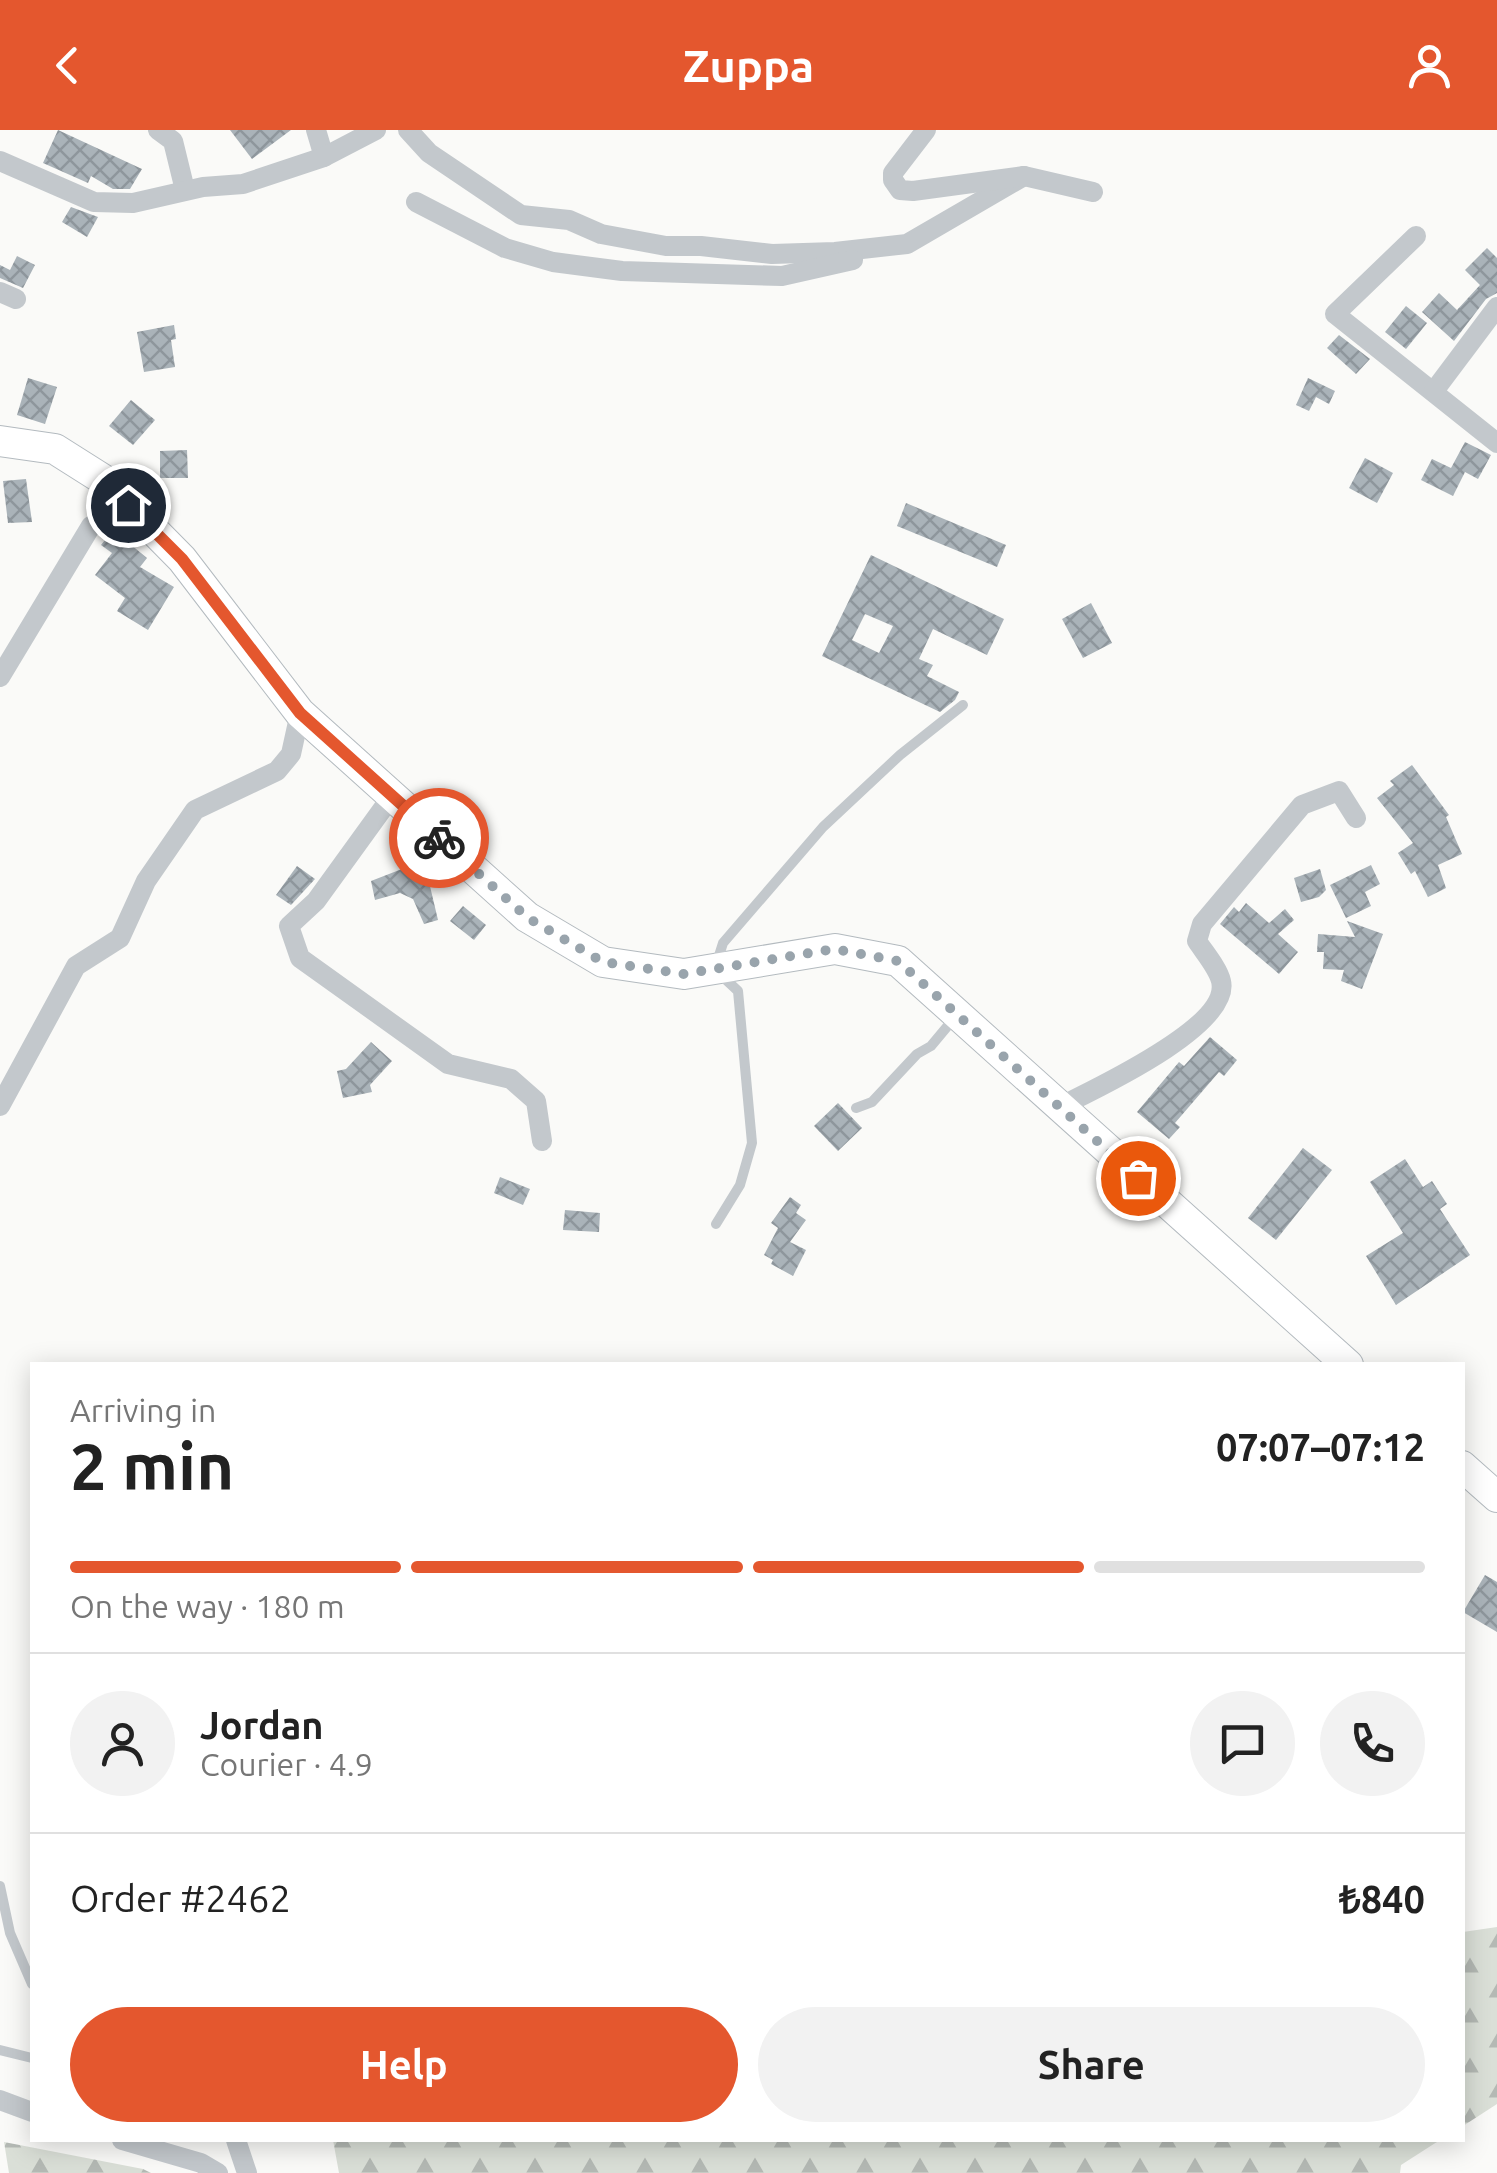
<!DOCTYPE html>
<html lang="en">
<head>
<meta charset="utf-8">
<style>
	:root { --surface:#fff; --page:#f2f2f2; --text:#222; --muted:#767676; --line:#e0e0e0; --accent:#e4572e }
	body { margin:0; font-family:Ubuntu,sans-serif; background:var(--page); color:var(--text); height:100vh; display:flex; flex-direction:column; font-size:38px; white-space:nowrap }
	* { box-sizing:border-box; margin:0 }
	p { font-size:32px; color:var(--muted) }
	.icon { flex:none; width:55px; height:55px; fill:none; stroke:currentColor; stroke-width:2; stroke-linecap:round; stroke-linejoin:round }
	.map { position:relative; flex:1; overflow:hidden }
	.details { position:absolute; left:30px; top:1232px; width:1435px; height:780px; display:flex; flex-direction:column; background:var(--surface); border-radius:0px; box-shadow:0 5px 25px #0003 }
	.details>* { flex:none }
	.pin { position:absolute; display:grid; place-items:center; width:85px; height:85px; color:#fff; margin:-42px; border:5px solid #fff; border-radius:50%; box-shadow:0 2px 10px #0007 }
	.courier { position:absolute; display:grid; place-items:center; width:100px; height:100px; margin:-50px; border:8px solid #e4572e; border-radius:50%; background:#fff; color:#222; box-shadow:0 2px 12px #0007 }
	.overview em { font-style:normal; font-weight:700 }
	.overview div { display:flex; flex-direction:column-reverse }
	.overview { display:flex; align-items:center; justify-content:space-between; height:170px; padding:0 40px }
	h1 { font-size:65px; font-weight:700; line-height:75px }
	.bar { display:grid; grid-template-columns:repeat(4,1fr); gap:15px 10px; align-content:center; height:120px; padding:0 40px }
	.bar i { height:12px; border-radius:8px; background:var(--line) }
	.bar .active { background:var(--accent) }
	.bar p { grid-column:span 4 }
	.line { display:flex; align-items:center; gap:25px; padding:0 40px; border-top:2px solid var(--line) }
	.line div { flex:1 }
	.round { display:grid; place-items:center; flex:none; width:105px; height:105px; border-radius:52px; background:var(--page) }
	.primary-button { display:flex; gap:20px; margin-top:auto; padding:20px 40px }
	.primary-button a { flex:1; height:115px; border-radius:60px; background:var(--accent); color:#fff; font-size:40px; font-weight:700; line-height:115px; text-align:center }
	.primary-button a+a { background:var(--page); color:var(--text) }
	header { display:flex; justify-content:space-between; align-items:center; height:130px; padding:0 40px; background:var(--accent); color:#fff; font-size:45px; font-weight:700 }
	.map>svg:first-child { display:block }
</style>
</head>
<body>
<header><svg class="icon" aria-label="back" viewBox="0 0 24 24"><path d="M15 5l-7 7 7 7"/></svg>Zuppa<svg class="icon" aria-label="person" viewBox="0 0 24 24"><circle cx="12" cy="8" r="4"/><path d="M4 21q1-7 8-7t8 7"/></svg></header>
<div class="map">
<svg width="1497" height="2043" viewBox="0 0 1497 2043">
	<defs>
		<pattern id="forest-firs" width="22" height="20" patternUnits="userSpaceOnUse" patternTransform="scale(2.5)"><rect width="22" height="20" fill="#dadfd7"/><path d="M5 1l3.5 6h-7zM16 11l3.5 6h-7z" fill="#b4b9b4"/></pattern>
		<pattern id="building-cross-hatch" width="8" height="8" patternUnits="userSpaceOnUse" patternTransform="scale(2.5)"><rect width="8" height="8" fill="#aab3b9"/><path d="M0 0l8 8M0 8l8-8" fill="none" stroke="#8e969c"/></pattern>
	</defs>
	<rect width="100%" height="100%" fill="#fafaf8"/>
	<!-- forest -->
	<g fill="url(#forest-firs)">
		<polygon points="1497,1797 1497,1974 1463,1996 1463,1802"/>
		<polygon points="333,2010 1440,2010 1401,2035 1400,2043 339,2043"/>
		<polygon points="4,2012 143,2039 151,2043 9,2043"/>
	</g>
	<!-- building -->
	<g fill="url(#building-cross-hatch)" fill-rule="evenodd">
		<polygon points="58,0 142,39 130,59 113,59 91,46 88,53 43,33"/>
		<polygon points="230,0 291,0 252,29"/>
		<polygon points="71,77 98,87 87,107 62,92"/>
		<polygon points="1487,118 1497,128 1497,163 1486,169 1454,211 1422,182 1439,163 1457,180 1480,155 1465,140"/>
		<polygon points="17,126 35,135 23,158 0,148 0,135 10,140"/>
		<polygon points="1406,176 1427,193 1406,219 1385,202"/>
		<polygon points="174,195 176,209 171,210 175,237 144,242 137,202"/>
		<polygon points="1339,205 1370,229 1356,244 1327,218"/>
		<polygon points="28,248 57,257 45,294 17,285"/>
		<polygon points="1308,248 1335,261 1329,274 1316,267 1309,281 1296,275"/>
		<polygon points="131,270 155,290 133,315 109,296"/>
		<polygon points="1465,312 1491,325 1478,349 1465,342 1453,366 1421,350 1432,329 1451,338"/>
		<polygon points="187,320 188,348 160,348 160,321"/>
		<polygon points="1365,328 1393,343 1377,373 1349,358"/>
		<polygon points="26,349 32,392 8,393 3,351"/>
		<polygon points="906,373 1006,415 997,437 897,396"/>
		<polygon points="113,400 147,428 140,437 174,457 148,500 117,481 125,468 95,445 112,423 101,415"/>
		<path d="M871,425L1004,489L987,525L933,499L919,529L933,535L927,546L959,562L955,570L940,582L822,526ZM865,484L893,496L879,523L852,510Z"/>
		<polygon points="1091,473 1112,513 1083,528 1062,489"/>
		<polygon points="1412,635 1449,685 1446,687 1462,724 1438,735 1446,758 1428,767 1415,741 1411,744 1398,723 1413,713 1377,668 1394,655 1390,651"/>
		<polygon points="418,716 439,733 429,752 438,790 424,794 413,769 400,763 375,770 371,751 407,737"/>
		<polygon points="1371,735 1380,754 1365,762 1371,776 1346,788 1330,755"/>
		<polygon points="297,736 315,749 291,775 276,765"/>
		<polygon points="1320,739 1326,760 1319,767 1301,772 1294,748"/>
		<polygon points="1246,773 1269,793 1285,779 1294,790 1278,804 1298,822 1279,844 1220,794 1234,777 1239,782"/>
		<polygon points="463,776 486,795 474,810 450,791"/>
		<polygon points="1347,791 1383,804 1362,859 1341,851 1344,840 1323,839 1324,822 1317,822 1318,804 1355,807"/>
		<polygon points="1210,907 1237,930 1224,946 1219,942 1175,993 1180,997 1169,1009 1137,982 1179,932 1184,936"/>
		<polygon points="371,912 392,931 370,955 372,962 343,968 337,941 346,939"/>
		<polygon points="838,973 862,998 838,1021 814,996"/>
		<polygon points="1303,1018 1332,1040 1276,1110 1248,1088"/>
		<polygon points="1405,1029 1423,1057 1432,1051 1447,1074 1440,1079 1470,1125 1396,1175 1366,1126 1403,1103 1370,1052"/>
		<polygon points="500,1047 530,1059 523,1075 494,1063"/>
		<polygon points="790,1067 801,1075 796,1083 806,1090 790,1112 806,1120 793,1146 771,1134 773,1130 764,1125 778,1098 771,1093"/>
		<polygon points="565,1080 600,1083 599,1102 563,1100"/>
		<polygon points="1485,1445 1497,1452 1497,1502 1463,1482"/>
	</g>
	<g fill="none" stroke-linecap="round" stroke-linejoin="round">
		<!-- secondary casing -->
		<g stroke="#b3babf" stroke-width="32">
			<g id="secondary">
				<polyline points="0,311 55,319 104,350 182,429 300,583 527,787 603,832 684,844 835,819 898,831 1348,1235"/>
				<polyline points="1462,1336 1497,1367"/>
			</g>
		</g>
		<!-- lane -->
		<g stroke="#c3c8cc" stroke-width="10">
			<polyline points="717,832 723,813 823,697 900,625 963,575"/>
			<polyline points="856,978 872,972 917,924 931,916 956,886"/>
			<polyline points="716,1094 740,1055 752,1013 738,861 722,846"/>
			<polyline points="0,1756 10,1803 32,1854"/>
			<polyline points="0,1920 32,1928"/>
		</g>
		<!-- street -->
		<g stroke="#c3c8cc" stroke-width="20">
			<polyline points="158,0 173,11 185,60"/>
			<polyline points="316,0 324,27"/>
			<polyline points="408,0 429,23 521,85 569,90 601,104 666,116 701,116 772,124 835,122 907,114 1024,46"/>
			<polyline points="926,0 893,43 893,50 900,60 913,61 1024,46 1093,62"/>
			<polyline points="0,31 94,72 133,73 203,57 243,54 324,27 376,0"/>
			<polyline points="416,72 505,118 553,132 622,141 782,146 853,130"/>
			<polyline points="1416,106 1335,184 1497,313"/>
			<polyline points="0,162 16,169"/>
			<polyline points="1434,261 1497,177"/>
			<polyline points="0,547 91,396 128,375"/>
			<polyline points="392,666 316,771 289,796 300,828 448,934 511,949 536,971 542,1011"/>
			<polyline points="0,976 76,836 120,808 146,751 195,680 277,641 291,624 300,583"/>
			<path d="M1059,977C1093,960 1232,896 1221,851C1218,838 1204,822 1197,811L1202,794L1302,675L1339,661L1356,688"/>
			<polyline points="0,1970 32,1982"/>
			<polyline points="122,2010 201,2033 218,2043"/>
			<polyline points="236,2010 247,2043"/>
		</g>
		<!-- secondary -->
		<use href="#secondary" stroke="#fff" stroke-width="30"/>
	</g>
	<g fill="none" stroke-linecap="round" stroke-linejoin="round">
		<!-- done -->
		<polyline stroke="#99a4ac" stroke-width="10" stroke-dasharray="0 18" points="439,708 528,788 603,832 684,844 834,819 898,831 1138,1048"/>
		<!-- route -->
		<polyline stroke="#e4572e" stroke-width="12" points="128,375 182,429 300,583 439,708"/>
	</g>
</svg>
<div class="pin" style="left:1138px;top:1048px;background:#ea580c"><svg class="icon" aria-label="bag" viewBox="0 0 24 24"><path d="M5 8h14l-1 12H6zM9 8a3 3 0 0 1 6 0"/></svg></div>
<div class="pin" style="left:128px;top:375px;background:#1f2937"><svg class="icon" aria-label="home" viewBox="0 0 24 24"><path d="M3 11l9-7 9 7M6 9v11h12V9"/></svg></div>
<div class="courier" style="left:439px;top:708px"><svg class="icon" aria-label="bike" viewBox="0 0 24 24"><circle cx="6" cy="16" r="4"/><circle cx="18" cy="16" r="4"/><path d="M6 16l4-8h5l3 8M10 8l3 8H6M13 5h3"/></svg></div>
<section class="details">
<div class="overview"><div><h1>2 min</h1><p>Arriving in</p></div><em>07:07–07:12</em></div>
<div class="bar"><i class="active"></i><i class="active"></i><i class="active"></i><i></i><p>On the way · 180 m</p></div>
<div class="line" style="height:180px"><a class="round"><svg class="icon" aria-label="person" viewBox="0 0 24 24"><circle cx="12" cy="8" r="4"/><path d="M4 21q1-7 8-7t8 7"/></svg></a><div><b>Jordan</b><p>Courier · 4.9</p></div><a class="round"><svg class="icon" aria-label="chat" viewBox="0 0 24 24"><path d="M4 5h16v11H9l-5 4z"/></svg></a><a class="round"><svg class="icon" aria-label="phone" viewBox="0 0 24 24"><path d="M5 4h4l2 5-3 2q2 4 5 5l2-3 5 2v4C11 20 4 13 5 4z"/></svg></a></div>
<div class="line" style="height:130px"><div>Order #2462</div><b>₺840</b></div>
<div class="primary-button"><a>Help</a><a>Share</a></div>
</section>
</div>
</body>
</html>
